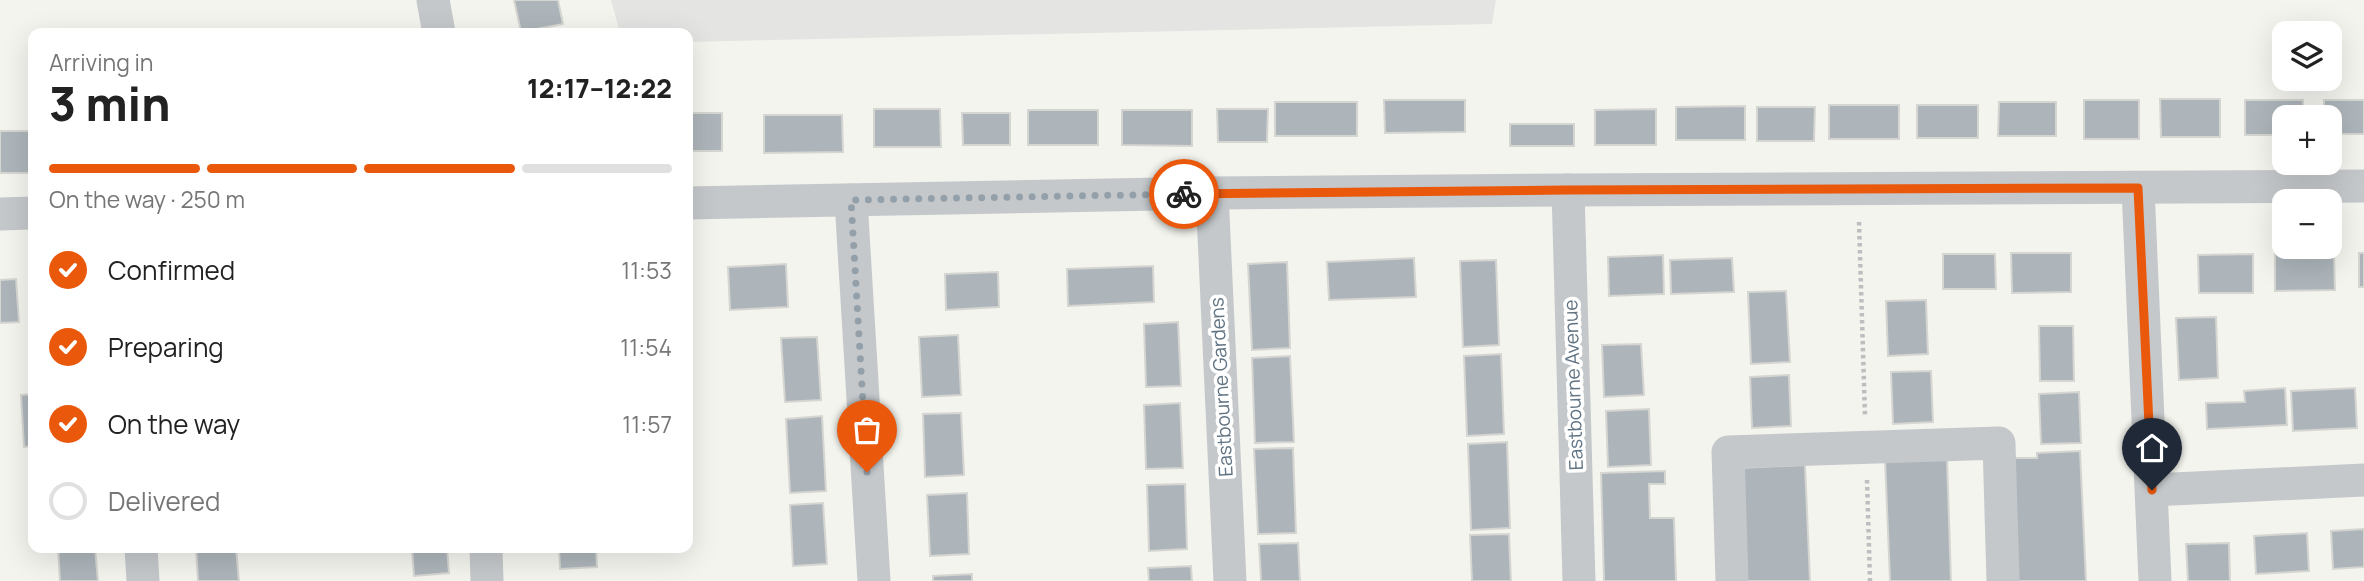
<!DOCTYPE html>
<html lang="en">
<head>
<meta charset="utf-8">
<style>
	:root { --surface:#fff; --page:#f6f6f6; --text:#222; --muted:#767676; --line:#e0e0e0; --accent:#ea580c }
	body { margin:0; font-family:Manrope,sans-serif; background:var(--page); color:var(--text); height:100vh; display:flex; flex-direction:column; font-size:26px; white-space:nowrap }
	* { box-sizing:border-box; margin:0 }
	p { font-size:23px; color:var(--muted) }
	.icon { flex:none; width:38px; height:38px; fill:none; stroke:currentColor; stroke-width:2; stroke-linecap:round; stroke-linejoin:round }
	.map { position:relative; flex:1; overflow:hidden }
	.drawer { position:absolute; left:28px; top:28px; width:665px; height:525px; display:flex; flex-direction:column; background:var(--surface); border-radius:14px; box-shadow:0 7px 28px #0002 }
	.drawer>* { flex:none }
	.tools { position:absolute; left:2272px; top:21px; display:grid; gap:14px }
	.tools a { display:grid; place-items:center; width:70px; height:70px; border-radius:14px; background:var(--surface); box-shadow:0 7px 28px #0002; font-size:35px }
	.pin { position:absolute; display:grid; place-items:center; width:60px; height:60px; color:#fff; margin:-72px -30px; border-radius:50% 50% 50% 0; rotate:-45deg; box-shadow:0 0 7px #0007 }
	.pin .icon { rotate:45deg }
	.courier { position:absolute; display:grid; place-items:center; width:70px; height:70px; margin:-35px; border:5px solid #ea580c; border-radius:50%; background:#fff; color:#222; box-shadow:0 2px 9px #0007 }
	.overview em { font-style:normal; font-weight:800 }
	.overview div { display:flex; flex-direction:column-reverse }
	.overview { display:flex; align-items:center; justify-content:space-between; height:119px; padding:0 21px }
	h1 { font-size:46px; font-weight:800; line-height:52px }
	.bar { display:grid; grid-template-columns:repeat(4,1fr); gap:10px 7px; align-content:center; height:84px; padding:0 21px }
	.bar i { height:9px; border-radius:5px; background:var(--line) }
	.bar .current { background:var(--accent) }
	.bar p { grid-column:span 4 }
	ol { padding:0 21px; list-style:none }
	li { display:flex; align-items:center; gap:21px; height:77px }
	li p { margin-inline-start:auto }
	li .icon { padding:7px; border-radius:50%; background:var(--accent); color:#fff; stroke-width:4 }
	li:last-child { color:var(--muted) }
	li i { width:38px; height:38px; border:4px solid var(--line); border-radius:50% }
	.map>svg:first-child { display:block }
</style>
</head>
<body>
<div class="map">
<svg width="2364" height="581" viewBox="0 0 2364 581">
	<rect width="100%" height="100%" fill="#f4f4ef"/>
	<!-- built -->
	<polygon fill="#e4e5e3" points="611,0 1496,0 1492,24 688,42 688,33 620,33"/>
	<!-- building -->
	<g fill="#adb5ba" stroke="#d5d5d2" stroke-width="2">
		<polygon points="514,0 558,0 563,24 521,32"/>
		<polygon points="2160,99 2220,99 2220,137 2161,137"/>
		<polygon points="1384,100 1465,100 1465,132 1385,133"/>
		<rect x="2084" y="100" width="55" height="39"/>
		<polygon points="2245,100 2303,100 2303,117 2284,117 2284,135 2245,135"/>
		<polygon points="2324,100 2364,100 2364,134 2329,134 2329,117 2324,117"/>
		<rect x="1275" y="102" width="82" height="34"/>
		<polygon points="1999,102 2056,102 2056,136 1998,136"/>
		<rect x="1829" y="105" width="70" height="34"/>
		<rect x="1917" y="105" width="61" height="33"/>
		<polygon points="1745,106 1745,140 1676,140 1676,107"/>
		<polygon points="1757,107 1815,107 1814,141 1757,141"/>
		<polygon points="874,109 940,109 941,147 874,147"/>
		<polygon points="1217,109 1268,109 1267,142 1218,142"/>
		<polygon points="1656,109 1656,145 1595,145 1595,110"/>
		<rect x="1028" y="110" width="70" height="35"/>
		<polygon points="1122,110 1192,110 1192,146 1122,145"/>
		<rect x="688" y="113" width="34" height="38"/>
		<polygon points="962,113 1010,113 1010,145 963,145"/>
		<polygon points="764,115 842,115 843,152 764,153"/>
		<rect x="1510" y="124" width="64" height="22"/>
		<rect x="0" y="131" width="33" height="42"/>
		<polygon points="2334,252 2335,290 2275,291 2275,253"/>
		<polygon points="2011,253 2071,253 2071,292 2012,293"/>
		<rect x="2359" y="253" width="5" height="34"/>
		<polygon points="1943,254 1995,254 1996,289 1943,289"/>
		<polygon points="2253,254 2253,293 2199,293 2198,255"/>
		<polygon points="1663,255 1664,294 1609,296 1608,257"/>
		<polygon points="1414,258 1416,297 1329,300 1327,262"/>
		<polygon points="1732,258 1734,292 1671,294 1670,260"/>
		<polygon points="1496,260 1499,345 1463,347 1460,261"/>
		<polygon points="1287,262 1290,348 1252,350 1248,264"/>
		<polygon points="786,264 788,307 730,310 728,267"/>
		<polygon points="1153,266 1154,302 1068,306 1067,269"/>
		<polygon points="998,272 999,307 946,310 945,274"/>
		<polygon points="16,279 19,322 0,323 0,280"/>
		<polygon points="1786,291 1790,362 1751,364 1748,292"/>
		<polygon points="1926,300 1928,354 1888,356 1886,301"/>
		<polygon points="2216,317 2218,378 2179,380 2176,318"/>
		<polygon points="1178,322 1181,386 1146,387 1144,324"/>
		<polygon points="2039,326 2073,326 2074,381 2040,381"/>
		<polygon points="958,335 961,395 922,397 919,337"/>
		<polygon points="817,337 821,400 785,402 781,338"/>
		<polygon points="1641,344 1644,395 1604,397 1602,345"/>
		<polygon points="1501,354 1504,434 1467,436 1464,356"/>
		<polygon points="1290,356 1294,442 1255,443 1252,358"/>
		<polygon points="1931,371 1933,422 1893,424 1891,372"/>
		<polygon points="1789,375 1791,426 1752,428 1750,377"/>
		<polygon points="2285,388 2287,425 2207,429 2206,403 2245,402 2244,391"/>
		<polygon points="2355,388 2357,428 2293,431 2291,391"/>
		<polygon points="2079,392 2081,443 2041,444 2039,394"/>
		<polygon points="33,394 33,446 24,447 21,395"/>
		<polygon points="1180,403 1183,468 1146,469 1144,405"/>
		<polygon points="1649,409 1651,465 1608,467 1606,411"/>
		<polygon points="961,413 964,475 925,477 923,414"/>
		<polygon points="822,416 826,491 790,493 786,419"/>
		<polygon points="1507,442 1510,528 1471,530 1468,444"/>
		<polygon points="1293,448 1296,533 1258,534 1254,449"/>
		<polygon points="2080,451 2086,581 2018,581 2013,458 2037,458 2037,453"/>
		<polygon points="1947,457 1951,581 1890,581 1885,459"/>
		<polygon points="1805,465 1810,581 1743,581 1738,468"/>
		<polygon points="1665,471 1665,484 1649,484 1650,518 1674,518 1676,581 1604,581 1601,473"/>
		<polygon points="1185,484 1187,549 1149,551 1147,485"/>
		<polygon points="967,493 969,554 930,556 927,495"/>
		<polygon points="823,503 827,564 793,566 790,505"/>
		<polygon points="2364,529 2364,567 2333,569 2331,531"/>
		<polygon points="2307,533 2309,571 2256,574 2254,536"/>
		<polygon points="1509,534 1511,581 1472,581 1470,535"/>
		<polygon points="1298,543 1300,581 1261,581 1259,544"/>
		<polygon points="2229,543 2230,581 2188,581 2186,544"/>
		<polygon points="58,548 95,548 98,581 60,581"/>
		<polygon points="196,548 236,548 239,581 198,581"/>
		<polygon points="412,548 447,548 449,573 414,576"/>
		<polygon points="559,548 596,548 597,567 560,569"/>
		<polygon points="1191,566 1192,581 1149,581 1148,568"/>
		<polygon points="972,574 972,581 933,581 933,576"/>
	</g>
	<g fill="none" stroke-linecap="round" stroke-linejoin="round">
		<!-- path -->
		<g stroke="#bcbec0" stroke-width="4.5" stroke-dasharray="3.5 3.5" stroke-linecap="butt">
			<polyline points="1859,222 1865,416"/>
			<polyline points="1867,480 1870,581"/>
		</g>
		<!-- minor -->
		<g stroke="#c5c8cb" stroke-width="33">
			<polyline points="433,0 439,33"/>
			<polyline points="2138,188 2155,581"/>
			<polyline points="1568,190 1579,581"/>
			<polyline points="1212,193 1230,581"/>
			<polyline points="851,200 874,581"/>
			<polyline points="688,203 1212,193 1568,190 2364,186"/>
			<polyline points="0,214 33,213"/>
			<polyline points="2152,490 2364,480"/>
			<polyline points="141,548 143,581"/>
			<polyline points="486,548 487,581"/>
			<polyline points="1732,581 1728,452 1999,443 2003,581"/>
		</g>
	</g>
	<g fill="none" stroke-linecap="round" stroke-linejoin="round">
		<!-- done -->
		<polyline stroke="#94a0a9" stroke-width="7" stroke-dasharray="0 12.6" points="867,472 851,200 1184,194"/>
		<!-- route -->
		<polyline stroke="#ea580c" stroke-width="9" points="1184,194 1567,190 2138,188 2152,490"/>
	</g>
	<g text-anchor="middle" stroke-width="7" stroke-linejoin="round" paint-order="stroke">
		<!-- street labels -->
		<g font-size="19" fill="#607383" stroke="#fff">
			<text transform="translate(1573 385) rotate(-92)" y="7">Eastbourne Avenue</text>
			<text transform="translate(1221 387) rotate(-93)" y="7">Eastbourne Gardens</text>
		</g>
	</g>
</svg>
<div class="tools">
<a><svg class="icon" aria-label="layers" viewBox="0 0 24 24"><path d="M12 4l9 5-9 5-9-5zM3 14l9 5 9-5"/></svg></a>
<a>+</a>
<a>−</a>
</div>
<div class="pin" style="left:867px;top:472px;background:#ea580c"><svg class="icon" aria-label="bag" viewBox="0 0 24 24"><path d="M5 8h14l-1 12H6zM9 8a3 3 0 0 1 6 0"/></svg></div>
<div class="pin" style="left:2152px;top:490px;background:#1f2937"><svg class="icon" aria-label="home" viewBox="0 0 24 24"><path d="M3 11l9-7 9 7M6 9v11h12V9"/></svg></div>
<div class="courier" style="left:1184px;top:194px"><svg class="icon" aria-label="bike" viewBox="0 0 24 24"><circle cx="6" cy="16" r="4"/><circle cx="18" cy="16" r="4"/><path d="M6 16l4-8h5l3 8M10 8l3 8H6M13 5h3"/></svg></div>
<section class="drawer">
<div class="overview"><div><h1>3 min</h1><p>Arriving in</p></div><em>12:17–12:22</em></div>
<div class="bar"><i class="current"></i><i class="current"></i><i class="current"></i><i></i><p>On the way · 250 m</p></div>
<ol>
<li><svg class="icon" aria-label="check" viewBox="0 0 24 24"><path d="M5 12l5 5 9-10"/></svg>Confirmed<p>11:53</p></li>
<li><svg class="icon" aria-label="check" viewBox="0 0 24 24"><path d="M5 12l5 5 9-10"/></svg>Preparing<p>11:54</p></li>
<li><svg class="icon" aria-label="check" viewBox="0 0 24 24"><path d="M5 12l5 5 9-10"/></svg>On the way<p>11:57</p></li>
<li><i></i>Delivered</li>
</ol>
</section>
</div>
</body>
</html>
